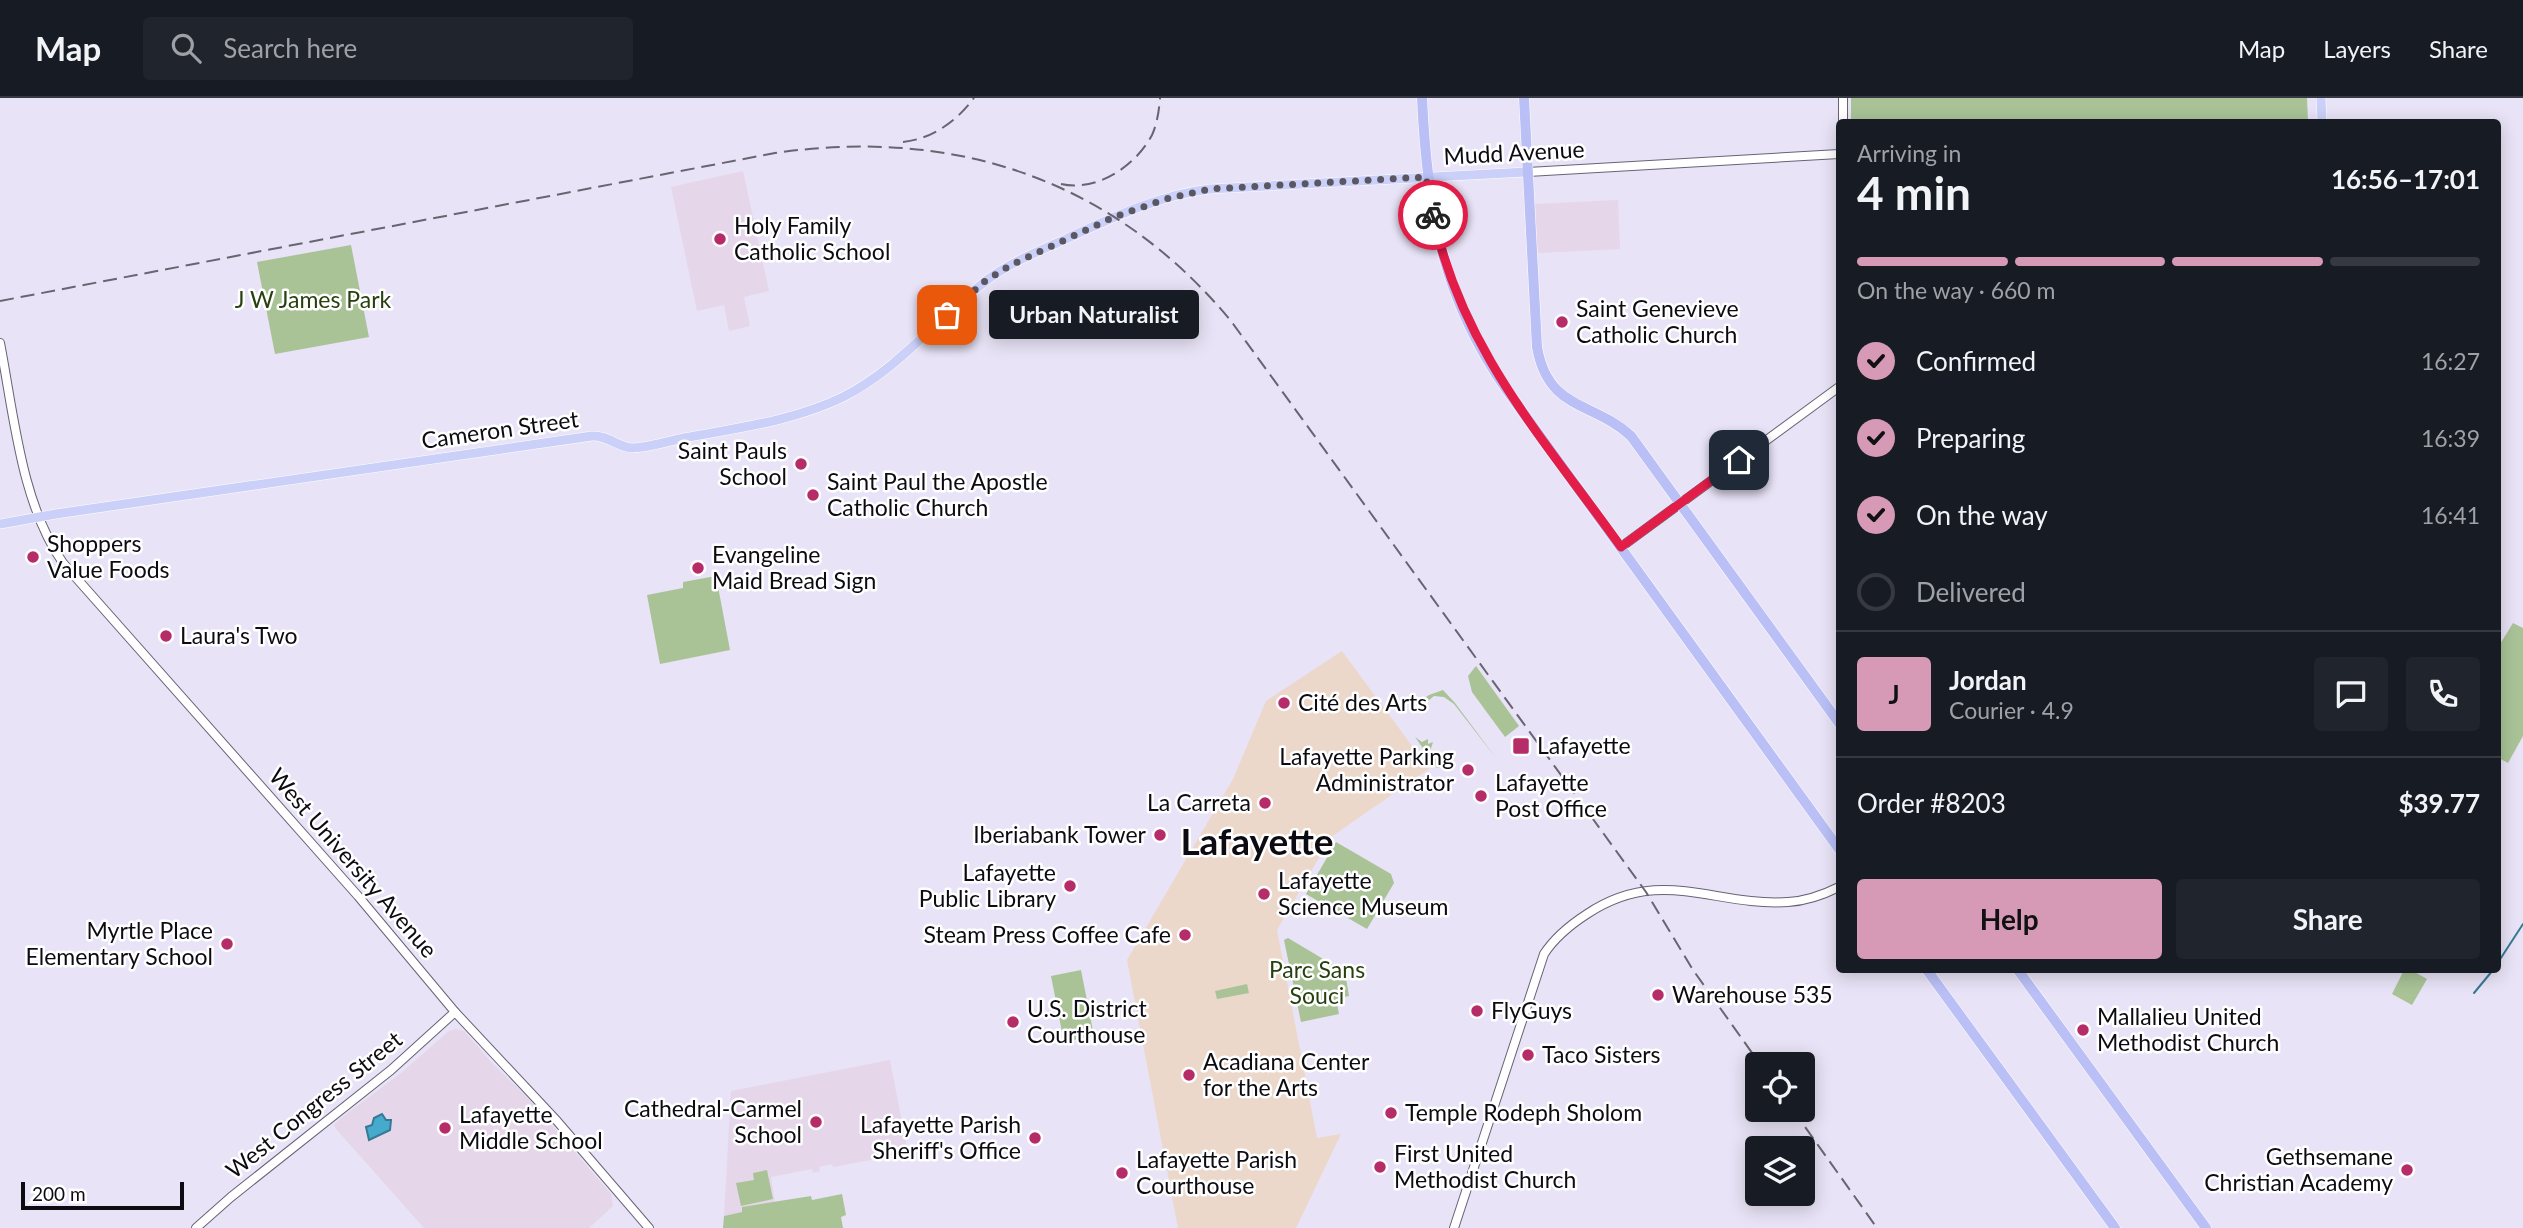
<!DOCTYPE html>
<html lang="en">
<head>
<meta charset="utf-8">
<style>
	:root { --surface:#171b24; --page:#20242c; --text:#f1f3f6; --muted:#9ea1a6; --line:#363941; --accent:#d699b6 }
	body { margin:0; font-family:Lato,sans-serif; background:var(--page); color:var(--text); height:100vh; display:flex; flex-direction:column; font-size:26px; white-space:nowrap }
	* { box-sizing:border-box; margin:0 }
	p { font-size:23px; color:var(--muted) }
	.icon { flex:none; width:38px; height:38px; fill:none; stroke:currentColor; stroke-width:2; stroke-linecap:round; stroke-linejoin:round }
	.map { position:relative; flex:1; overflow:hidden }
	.drawer { position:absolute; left:1836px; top:21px; width:665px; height:854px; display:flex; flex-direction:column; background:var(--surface); border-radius:7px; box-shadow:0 4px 18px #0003 }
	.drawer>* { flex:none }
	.tools { position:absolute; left:1745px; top:954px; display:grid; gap:14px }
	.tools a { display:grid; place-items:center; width:70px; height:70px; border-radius:7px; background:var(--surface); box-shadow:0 4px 18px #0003; font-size:35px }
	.scale { position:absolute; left:21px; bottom:18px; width:163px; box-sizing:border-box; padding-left:7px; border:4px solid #0d0b12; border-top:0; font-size:19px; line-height:24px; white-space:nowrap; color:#0d0b12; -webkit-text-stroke:5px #fff; paint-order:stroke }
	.pin { position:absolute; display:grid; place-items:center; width:60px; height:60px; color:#fff; margin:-30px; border-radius:14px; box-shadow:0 4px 10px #0006 }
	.courier { position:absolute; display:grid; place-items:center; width:70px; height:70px; margin:-35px; border:5px solid #e11d48; border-radius:50%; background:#fff; color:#222; box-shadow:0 2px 9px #0007 }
	.bubble { position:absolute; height:49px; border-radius:7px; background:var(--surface); box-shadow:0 4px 18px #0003; font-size:23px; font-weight:700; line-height:49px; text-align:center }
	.head em { font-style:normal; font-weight:700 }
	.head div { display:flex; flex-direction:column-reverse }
	.head { display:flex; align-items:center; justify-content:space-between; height:119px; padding:0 21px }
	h1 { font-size:46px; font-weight:700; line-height:52px }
	.bar { display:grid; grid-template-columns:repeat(4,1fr); gap:10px 7px; align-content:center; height:84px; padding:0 21px }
	.bar i { height:9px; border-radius:5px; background:var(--line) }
	.bar .current { background:var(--accent) }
	.bar p { grid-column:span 4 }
	.line { display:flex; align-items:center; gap:18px; padding:0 21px; border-top:2px solid var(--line) }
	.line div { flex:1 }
	.round { display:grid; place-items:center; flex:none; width:74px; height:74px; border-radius:7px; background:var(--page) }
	ol { padding:0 21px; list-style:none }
	li { display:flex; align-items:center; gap:21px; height:77px }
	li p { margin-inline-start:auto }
	li .icon { padding:7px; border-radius:50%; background:var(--accent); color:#111; stroke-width:4 }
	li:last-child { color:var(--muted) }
	li i { width:38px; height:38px; border:4px solid var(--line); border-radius:50% }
	.primary-button { display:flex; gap:14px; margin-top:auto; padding:14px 21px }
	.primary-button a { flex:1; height:80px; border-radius:7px; background:var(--accent); color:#111; font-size:28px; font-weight:700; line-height:80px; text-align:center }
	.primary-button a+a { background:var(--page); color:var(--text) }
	header { display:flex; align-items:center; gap:42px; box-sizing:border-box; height:98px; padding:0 35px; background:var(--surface); border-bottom:2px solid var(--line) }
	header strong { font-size:33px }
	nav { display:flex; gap:38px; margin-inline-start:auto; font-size:24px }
	.search { width:490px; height:63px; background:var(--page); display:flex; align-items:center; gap:18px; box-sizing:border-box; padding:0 24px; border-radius:7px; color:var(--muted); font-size:26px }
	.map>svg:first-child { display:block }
</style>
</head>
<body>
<header>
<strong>Map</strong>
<div class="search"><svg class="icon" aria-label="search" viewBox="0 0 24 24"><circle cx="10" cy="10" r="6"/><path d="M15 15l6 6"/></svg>Search here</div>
<nav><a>Map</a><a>Layers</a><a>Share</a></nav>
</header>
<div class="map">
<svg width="2523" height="1130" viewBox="0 0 2523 1130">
	<rect width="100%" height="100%" fill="#e8e3f6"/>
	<!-- commercial -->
	<polygon fill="#ecd8ca" points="1342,553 1429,671 1331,739 1277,832 1317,1040 1341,1036 1296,1130 1178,1130 1127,862 1233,681 1266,603"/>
	<!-- education -->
	<g fill="#e6d6e9">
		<polygon points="743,73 769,193 744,199 750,228 729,233 724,207 697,213 671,89"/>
		<polygon points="1618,102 1620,151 1537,155 1534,106"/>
		<polygon points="456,931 464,933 492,965 532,1004 611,1096 613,1108 589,1130 424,1130 336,1031 334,1027 341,1020 401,975 449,933"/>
		<polygon points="890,962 908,1055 833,1069 832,1066 819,1069 820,1073 813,1075 812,1071 771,1079 775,1105 743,1109 743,1114 724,1118 731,993"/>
	</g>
	<!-- green -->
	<g fill="#a9c397">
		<polygon points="1851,0 2307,0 2308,24 1851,24"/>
		<polygon points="351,147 369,239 275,256 257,164"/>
		<polygon points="716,478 730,552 660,566 647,497 683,490 683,484"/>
		<polygon points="2513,525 2523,530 2523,638 2508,665 2497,659 2497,551"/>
		<polygon points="1476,568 1519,628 1505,639 1472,594 1468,578"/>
		<polygon points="1443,592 1455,605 1496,660 1454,606 1444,599 1434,598 1422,608 1425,611 1423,613 1416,606 1429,597"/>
		<polygon points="1415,639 1422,644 1428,641 1428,646 1433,644 1429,657 1433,661 1439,661 1440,670 1437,670"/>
		<polygon points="1336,744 1391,776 1394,785 1367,831 1306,796"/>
		<polygon points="1288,840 1345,874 1349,898 1336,901 1339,916 1301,924 1284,842"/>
		<polygon points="1081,872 1094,938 1064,944 1051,878"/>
		<polygon points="2404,872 2411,872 2427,881 2412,907 2392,896"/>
		<polygon points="1247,886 1249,895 1217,901 1215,893"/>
		<polygon points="767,1072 773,1101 741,1108 736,1085 754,1082 753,1075"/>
		<polygon points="842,1096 846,1117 841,1119 843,1130 723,1130 724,1118 742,1114 742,1109 811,1098 812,1102"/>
	</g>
	<!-- water -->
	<polygon fill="#46aacc" stroke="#357a94" stroke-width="2" points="382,1016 386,1022 391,1022 390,1032 369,1042 366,1029 372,1027 374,1020"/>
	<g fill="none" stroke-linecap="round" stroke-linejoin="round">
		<!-- stream -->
		<g stroke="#357a94" stroke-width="2">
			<polyline points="2497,866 2523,826"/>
			<polyline points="2474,895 2493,872"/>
		</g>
		<!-- secondary casing -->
		<g stroke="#686374" stroke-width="10">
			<g id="secondary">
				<polyline points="1843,0 1843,24"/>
				<polyline points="1528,74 1839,56"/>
				<path d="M0,245C14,317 21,405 63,465L358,798L455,914L557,1023L649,1130"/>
				<polyline points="1621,449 1839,289"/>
				<polyline points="196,1130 231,1099 391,972 455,914"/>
				<path d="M1454,1130L1544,856C1555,839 1570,827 1587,816C1661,767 1714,809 1788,804C1806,803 1823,797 1839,789"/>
			</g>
		</g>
		<!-- primary casing -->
		<g stroke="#fff" stroke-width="10">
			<g id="primary">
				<polyline points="2321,0 2322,24"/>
				<path d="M0,426L56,416L592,338C607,337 618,349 632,350C648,350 668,343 684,340C737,330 794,323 843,299C898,271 934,224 982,186C1006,166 1037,154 1066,141C1112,120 1159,97 1210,91L1528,74"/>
			</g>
		</g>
		<!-- trunk casing -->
		<g stroke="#fff" stroke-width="11">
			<g id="trunk">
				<path d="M1422,0C1427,110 1442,199 1506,291L1839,751"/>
				<path d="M1524,0L1537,249C1548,313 1593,303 1631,338L1839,625"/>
				<polyline points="1927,872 2115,1130"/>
				<polyline points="2018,872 2206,1130"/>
			</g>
		</g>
		<!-- secondary -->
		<use href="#secondary" stroke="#fff" stroke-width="8"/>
		<!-- primary -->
		<use href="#primary" stroke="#cbd0f8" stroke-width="9"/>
		<!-- trunk -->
		<use href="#trunk" stroke="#bac0f6" stroke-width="10"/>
		<!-- rail -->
		<g stroke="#686571" stroke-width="2" stroke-dasharray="14 7" stroke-linecap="butt">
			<path d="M903,44C932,41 957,23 974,0"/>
			<path d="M1061,86C1096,94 1135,69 1152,37C1157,26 1159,13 1160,0"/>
			<path d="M0,203L775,55C955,29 1113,81 1231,223L1646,794L1693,872L1760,966"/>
			<polyline points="1793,1012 1877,1130"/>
		</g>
	</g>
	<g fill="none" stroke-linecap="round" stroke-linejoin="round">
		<!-- done -->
		<polyline stroke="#5a5762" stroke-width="7" stroke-dasharray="0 12.6" points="947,217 985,183 1011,167 1114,119 1166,101 1210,91 1426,79 1433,117"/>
		<!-- route -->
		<path stroke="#e11d48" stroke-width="9" d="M1433,117C1461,251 1544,341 1621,449L1739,362"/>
	</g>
	<!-- markers -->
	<g fill="#b62c68" stroke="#fff" stroke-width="2.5">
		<circle cx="720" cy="141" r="7"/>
		<circle cx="1562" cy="224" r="7"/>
		<circle cx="801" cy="366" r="7"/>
		<circle cx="813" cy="397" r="7"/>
		<circle cx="33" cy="459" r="7"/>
		<circle cx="698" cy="470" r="7"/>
		<circle cx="166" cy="538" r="7"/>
		<circle cx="1284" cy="605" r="7"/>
		<rect x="1512" y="639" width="18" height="18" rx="3.5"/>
		<circle cx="1468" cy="672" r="7"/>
		<circle cx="1481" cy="698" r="7"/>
		<circle cx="1265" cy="705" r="7"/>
		<circle cx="1160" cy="737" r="7"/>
		<circle cx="1070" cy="788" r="7"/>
		<circle cx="1264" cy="796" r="7"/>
		<circle cx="1185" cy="837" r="7"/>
		<circle cx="227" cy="846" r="7"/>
		<circle cx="1658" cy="897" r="7"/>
		<circle cx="1477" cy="913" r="7"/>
		<circle cx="1013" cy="924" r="7"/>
		<circle cx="2083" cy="932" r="7"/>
		<circle cx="1528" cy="957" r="7"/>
		<circle cx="1189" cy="977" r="7"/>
		<circle cx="1391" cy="1015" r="7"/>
		<circle cx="816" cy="1024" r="7"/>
		<circle cx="445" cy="1030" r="7"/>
		<circle cx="1035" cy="1040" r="7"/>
		<circle cx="1380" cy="1069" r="7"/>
		<circle cx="2407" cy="1072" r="7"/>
		<circle cx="1122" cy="1075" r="7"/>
	</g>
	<g text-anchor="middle" stroke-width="5" stroke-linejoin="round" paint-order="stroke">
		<!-- street labels -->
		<g font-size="23" fill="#0d0b12" stroke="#fff">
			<text transform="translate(1514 55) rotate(-3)" y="8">Mudd Avenue</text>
			<text transform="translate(500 332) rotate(-8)" y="8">Cameron Street</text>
			<text transform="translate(353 765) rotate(49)" y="8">West University Avenue</text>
			<text transform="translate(314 1007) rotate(-39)" y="8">West Congress Street</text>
		</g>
		<!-- poi labels -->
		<g font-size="23" fill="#0d0b12" stroke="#fff" text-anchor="start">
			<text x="734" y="136">Holy Family<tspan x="734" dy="26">Catholic School</tspan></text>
			<text x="1576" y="219">Saint Genevieve<tspan x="1576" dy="26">Catholic Church</tspan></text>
			<text x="787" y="361" text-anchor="end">Saint Pauls<tspan x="787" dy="26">School</tspan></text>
			<text x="827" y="392">Saint Paul the Apostle<tspan x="827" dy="26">Catholic Church</tspan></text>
			<text x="47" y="454">Shoppers<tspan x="47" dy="26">Value Foods</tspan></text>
			<text x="712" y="465">Evangeline<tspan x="712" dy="26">Maid Bread Sign</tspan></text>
			<text x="180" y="546">Laura's Two</text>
			<text x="1298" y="613">Cité des Arts</text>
			<text x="1537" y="656">Lafayette</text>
			<text x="1454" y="667" text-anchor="end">Lafayette Parking<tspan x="1454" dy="26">Administrator</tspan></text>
			<text x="1495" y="693">Lafayette<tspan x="1495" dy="26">Post Office</tspan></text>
			<text x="1251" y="713" text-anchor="end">La Carreta</text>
			<text x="1146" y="745" text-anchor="end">Iberiabank Tower</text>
			<text x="1056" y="783" text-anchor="end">Lafayette<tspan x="1056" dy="26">Public Library</tspan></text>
			<text x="1278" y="791">Lafayette<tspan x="1278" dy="26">Science Museum</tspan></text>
			<text x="213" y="841" text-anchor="end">Myrtle Place<tspan x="213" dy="26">Elementary School</tspan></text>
			<text x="1171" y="845" text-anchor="end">Steam Press Coffee Cafe</text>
			<text x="1672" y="905">Warehouse 535</text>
			<text x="1027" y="919">U.S. District<tspan x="1027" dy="26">Courthouse</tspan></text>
			<text x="1491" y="921">FlyGuys</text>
			<text x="2097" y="927">Mallalieu United<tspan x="2097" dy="26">Methodist Church</tspan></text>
			<text x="1542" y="965">Taco Sisters</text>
			<text x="1203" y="972">Acadiana Center<tspan x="1203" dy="26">for the Arts</tspan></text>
			<text x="802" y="1019" text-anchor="end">Cathedral-Carmel<tspan x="802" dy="26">School</tspan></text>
			<text x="1405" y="1023">Temple Rodeph Sholom</text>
			<text x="459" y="1025">Lafayette<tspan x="459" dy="26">Middle School</tspan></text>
			<text x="1021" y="1035" text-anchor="end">Lafayette Parish<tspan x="1021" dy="26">Sheriff's Office</tspan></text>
			<text x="1394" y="1064">First United<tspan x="1394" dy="26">Methodist Church</tspan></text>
			<text x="2393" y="1067" text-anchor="end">Gethsemane<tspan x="2393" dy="26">Christian Academy</tspan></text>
			<text x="1136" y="1070">Lafayette Parish<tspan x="1136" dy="26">Courthouse</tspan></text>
		</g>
		<!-- park labels -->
		<g font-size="23" fill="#27400f" stroke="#fff">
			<text x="313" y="210">J W James Park</text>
			<text x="1317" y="880">Parc Sans<tspan x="1317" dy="26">Souci</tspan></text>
		</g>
		<!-- town labels -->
		<g font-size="37" font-weight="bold" fill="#0d0b12" stroke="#fff">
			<text x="1257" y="757">Lafayette</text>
		</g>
	</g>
</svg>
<div class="tools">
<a><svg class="icon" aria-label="locate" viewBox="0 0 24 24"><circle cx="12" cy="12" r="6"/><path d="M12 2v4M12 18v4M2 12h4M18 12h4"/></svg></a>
<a><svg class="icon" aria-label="layers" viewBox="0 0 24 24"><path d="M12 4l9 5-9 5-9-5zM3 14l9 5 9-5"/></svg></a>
</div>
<div class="scale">200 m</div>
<div class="pin" style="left:947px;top:217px;background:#ea580c"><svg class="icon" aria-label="bag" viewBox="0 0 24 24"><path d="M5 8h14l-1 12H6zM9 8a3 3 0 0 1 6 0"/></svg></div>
<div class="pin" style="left:1739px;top:362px;background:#1f2937"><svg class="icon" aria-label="home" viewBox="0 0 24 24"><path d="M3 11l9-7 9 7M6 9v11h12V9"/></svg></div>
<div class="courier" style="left:1433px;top:117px"><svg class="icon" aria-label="bike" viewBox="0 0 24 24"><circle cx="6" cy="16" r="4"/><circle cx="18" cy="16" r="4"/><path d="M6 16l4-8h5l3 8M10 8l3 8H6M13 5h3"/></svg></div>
<div class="bubble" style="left:989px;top:192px;width:210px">Urban Naturalist</div>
<section class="drawer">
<div class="head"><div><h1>4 min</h1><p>Arriving in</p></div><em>16:56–17:01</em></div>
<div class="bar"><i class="current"></i><i class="current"></i><i class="current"></i><i></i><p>On the way · 660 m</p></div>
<ol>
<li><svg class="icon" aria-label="check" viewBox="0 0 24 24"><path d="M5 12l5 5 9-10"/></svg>Confirmed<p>16:27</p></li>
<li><svg class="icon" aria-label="check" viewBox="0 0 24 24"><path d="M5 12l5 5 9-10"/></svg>Preparing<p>16:39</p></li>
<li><svg class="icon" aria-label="check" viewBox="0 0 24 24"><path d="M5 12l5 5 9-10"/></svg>On the way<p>16:41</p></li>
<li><i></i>Delivered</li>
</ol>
<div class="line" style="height:126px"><b class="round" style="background:var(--accent);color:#111">J</b><div><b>Jordan</b><p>Courier · 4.9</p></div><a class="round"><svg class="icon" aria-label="chat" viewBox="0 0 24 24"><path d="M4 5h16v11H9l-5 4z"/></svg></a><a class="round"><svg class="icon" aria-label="phone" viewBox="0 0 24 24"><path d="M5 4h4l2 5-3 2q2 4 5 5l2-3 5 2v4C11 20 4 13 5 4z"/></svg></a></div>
<div class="line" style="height:91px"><div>Order #8203</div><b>$39.77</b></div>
<div class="primary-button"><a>Help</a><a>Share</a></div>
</section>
</div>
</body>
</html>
